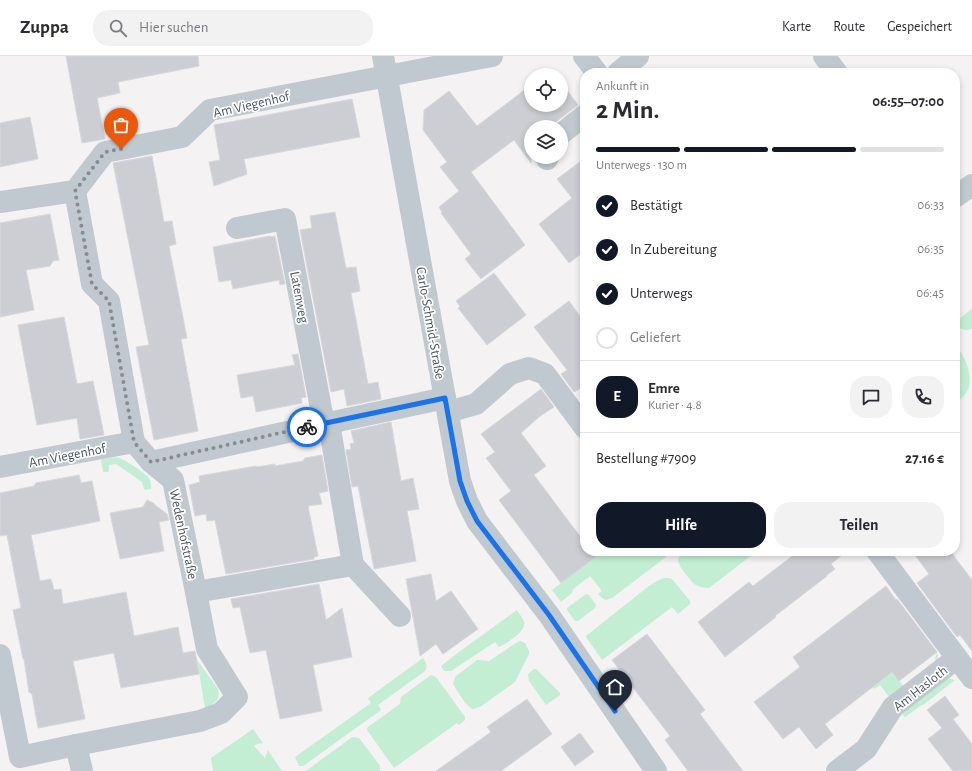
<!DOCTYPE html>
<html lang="de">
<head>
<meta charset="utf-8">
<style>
	:root { --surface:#fff; --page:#f2f2f3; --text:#2b2b33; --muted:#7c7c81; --line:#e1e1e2; --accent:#111827 }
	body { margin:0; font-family:"Alegreya Sans",sans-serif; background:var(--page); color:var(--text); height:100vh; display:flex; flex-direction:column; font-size:15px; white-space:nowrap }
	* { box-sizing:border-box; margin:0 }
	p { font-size:13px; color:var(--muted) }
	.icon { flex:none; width:22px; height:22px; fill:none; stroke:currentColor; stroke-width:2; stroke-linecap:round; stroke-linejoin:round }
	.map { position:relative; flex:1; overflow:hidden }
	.panel { position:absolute; left:580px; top:12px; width:380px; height:488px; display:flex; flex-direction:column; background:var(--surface); border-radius:16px; box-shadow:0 2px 6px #0003 }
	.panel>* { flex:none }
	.controls { position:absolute; left:524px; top:12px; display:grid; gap:8px }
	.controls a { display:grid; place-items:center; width:44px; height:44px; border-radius:50%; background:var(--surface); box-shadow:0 2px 6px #0003; font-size:20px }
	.pin { position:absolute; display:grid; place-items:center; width:34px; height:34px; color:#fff; margin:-41px -17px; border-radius:50% 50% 50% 0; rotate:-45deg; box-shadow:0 0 4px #0007 }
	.pin .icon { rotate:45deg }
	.courier { position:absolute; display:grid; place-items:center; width:40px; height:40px; margin:-20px; border:3px solid #1a73e8; border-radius:50%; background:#fff; color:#222; box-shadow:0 1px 5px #0007 }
	.head em { font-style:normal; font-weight:600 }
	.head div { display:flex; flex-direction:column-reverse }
	.head { display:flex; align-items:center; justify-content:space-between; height:68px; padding:0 16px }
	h1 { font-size:26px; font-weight:600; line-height:30px }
	.bar { display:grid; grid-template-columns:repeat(4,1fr); gap:6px 4px; align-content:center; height:48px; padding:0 16px }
	.bar i { height:5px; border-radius:3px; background:var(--line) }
	.bar .current { background:var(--accent) }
	.bar p { grid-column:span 4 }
	.line { display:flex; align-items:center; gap:10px; padding:0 16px; border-top:1px solid var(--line) }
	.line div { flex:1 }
	.round { display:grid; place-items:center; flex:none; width:42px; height:42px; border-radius:16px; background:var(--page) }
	ol { padding:0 16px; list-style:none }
	li { display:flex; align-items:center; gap:12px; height:44px }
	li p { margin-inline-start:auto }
	li .icon { padding:4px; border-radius:50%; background:var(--accent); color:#fff; stroke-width:4 }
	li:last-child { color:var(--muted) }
	li i { width:22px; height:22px; border:2px solid var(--line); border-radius:50% }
	.primary-button { display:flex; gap:8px; margin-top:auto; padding:8px 16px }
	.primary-button a { flex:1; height:46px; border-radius:16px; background:var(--accent); color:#fff; font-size:16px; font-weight:600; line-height:46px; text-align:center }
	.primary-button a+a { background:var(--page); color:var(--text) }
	header { display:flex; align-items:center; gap:24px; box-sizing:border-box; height:56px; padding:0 20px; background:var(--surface); border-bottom:1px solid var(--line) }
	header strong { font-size:19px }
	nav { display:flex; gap:22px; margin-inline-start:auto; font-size:14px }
	.search { width:280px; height:36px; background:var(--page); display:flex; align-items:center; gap:10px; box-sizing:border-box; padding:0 14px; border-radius:16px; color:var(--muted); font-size:15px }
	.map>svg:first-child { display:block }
</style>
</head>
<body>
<header>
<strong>Zuppa</strong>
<div class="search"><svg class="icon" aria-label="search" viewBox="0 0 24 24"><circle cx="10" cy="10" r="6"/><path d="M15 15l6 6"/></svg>Hier suchen</div>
<nav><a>Karte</a><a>Route</a><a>Gespeichert</a></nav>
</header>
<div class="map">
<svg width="972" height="715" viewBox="0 0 972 715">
	<rect width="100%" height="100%" fill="#f4f2f2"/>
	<!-- green -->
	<g fill="#c3eed4">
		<path d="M972,253V273C964,276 959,273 955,266Z"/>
		<path d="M955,289C965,300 972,316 969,331C967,338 961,343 955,348Z"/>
		<path d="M116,401C123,402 142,415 148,421C151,424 151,429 151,433L145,434L144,433L142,426L116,408L109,409V414L108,416H103L101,404L102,403Z"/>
		<polygon points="603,495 667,495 667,498 666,501 612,542 606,544 602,542 598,538 602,535 590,520 572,534 573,536 561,546 552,534"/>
		<path d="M686,495H757L709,532C705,532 699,531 696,529C692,527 678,509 678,505C678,501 682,497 686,495Z"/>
		<polygon points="664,522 668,522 672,523 690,545 690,548 678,558 672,551 602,604 586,581 586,580 649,530 659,524"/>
		<polygon points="586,538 589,539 596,549 595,552 578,565 575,565 567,554 567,552"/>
		<path d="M517,554C519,558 523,562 524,566C526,577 507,586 499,591L495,586L451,615H444L441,610L459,596Z"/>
		<path d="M520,585L525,587L529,595V598L515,626L480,651C479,651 474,653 473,653C468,653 456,633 453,628L455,621L477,604L489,605L516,587Z"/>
		<polygon points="936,597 938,599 937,607 890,642 880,629 874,633 873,631 892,616 904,631 935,608"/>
		<path d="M423,602C426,607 428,610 425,615L378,649L381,654L303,710H299L295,701L371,647L368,642Z"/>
		<path d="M197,604L218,633C221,644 214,648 205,652Z"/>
		<polygon points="534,613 536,613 560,637 560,639 546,649 529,625 528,618"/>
		<polygon points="431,619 436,621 465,661 465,664 459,669 457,667 394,712 367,674 368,671 400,648 401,641"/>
		<polygon points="949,622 955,624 923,649 922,649 905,661 902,658 945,623"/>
		<polygon points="253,673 263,687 257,688 254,690 265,702 268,694 282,715 213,715 211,702"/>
		<polygon points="354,681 359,682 378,707 380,710 380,715 306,715 351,682"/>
	</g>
	<!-- building -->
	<g fill="#ccced4" stroke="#d6d8dd">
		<polygon points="66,0 198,0 199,10 118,26 120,37 97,42 105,83 82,87"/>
		<polygon points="561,26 578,49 553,68 551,71 531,71 531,107 514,84 471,116 525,189 481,223 465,203 471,198 441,157 442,156 439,151 459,135 440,111 447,106 423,74 424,54 449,35 477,70 531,29 531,49 561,49"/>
		<polygon points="352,43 360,81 244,103 247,118 214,130 209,106 220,104 214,69"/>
		<polygon points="30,61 38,103 0,111 0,67"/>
		<polygon points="152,100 164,166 172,165 176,188 169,190 187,282 181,283 198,375 154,384 136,291 149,289 113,107"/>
		<polygon points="585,102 585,195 569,207 539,168 572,142 557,123"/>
		<polygon points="335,156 346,212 356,211 360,235 351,237 368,328 378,326 381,343 347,350 344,333 331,336 300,174 312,172 310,160"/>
		<polygon points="50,158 59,204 53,205 50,210 26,214 34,254 0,261 0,167"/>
		<polygon points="270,180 271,181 275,180 285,228 280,229 279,224 233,233 231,224 219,226 213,191"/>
		<polygon points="494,217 526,259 487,289 458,252 460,250 456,245"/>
		<polygon points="569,245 585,267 585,338 581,332 574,336 561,318 567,314 534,271"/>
		<polygon points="64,261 77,328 93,325 104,379 80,383 77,362 37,369 18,269"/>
		<polygon points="298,298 306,341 301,342 302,347 256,356 253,340 241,342 237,319 295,309 292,299"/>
		<polygon points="541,333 554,351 539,361 521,377 546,410 534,419 585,487 585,495 591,495 596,501 561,527 499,444 511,435 486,402 495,396 481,378"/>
		<polygon points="391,366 401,425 413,422 419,453 407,455 416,505 374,513 358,430 352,431 346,394 351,393 350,388 354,387 351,375"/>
		<polygon points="322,399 328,435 319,437 322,448 308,450 318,500 314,501 314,503 226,518 215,464 207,465 206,458 195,460 189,429 200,426 199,420 256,410 257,411 275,408 275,410 303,405 305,402"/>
		<polygon points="79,419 81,427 92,425 100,465 31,479 40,525 51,523 54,534 61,533 63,548 126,536 134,580 178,571 183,597 195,595 199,618 121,632 114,597 73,605 85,663 38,672 32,638 29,636 24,603 23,603 13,554 21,552 7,479 0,480 0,437 34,430 36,427"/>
		<polygon points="147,444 155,448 155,449 167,458 169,464 159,466 164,495 120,503 110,457 143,451"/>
		<polygon points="799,495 847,495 831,508 835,513 827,519 827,520 775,560 776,561 725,601 698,566 749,526 753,530"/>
		<polygon points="912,495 950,495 972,524 972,595 960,579 957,581 917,527 929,518"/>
		<polygon points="431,518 436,545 451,535 478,573 443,598 436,588 420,600 406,523"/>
		<polygon points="319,528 326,564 342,552 352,601 313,609 322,655 280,663 266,594 250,597 240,551 233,552 231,543"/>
		<polygon points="886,530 896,544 897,543 937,596 899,625 892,616 825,668 833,679 816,693 799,671 783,683 754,646 800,611 793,601"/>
		<polygon points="647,578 705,654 700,658 743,715 688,715 665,684 670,680 612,604"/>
		<polygon points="945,640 959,659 953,663 972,688 972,715 953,715 928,683 942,672 927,654"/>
		<polygon points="527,643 552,678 501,715 436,715 491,676 487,671"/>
		<polygon points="580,677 594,696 575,710 561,691"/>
	</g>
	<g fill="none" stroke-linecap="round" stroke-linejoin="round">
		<!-- minor -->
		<g stroke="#c0c9d0" stroke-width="22">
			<polyline points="383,0 460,425 467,445 477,465 549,559 656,715"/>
			<polyline points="584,0 597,17"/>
			<polyline points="824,0 837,17"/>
			<polyline points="618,17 638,0"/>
			<polyline points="561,78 585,59"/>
			<polyline points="547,103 548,101"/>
			<polyline points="75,135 92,228 109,245 134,386 151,406 173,424 196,536 207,593 237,641 221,657 200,665 76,689"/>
			<polyline points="955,141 972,129"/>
			<polyline points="0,146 75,135 105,96 182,81 210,54 492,0"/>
			<polyline points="237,172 285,163 324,368"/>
			<polyline points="448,356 476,348 510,318 529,312 545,318 585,372"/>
			<polyline points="329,367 353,509"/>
			<polyline points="151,406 324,368 445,342"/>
			<polyline points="0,411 134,386"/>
			<polyline points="877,495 972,622"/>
			<polyline points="196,536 353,509 400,560"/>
			<polyline points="0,599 20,701 76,689 82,715"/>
			<polyline points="837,715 866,693 893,651 957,602"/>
		</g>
	</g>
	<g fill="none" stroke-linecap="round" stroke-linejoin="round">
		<!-- done -->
		<polyline stroke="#868c92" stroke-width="4" stroke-dasharray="0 7.2" points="121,93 105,96 75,135 92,228 109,245 134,386 151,406 307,371"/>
		<!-- route -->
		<polyline stroke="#1a73e8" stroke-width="5" points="307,371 445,342 460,425 467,445 477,465 549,559 615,655"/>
	</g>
	<g text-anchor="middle" stroke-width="3.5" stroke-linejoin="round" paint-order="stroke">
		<!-- street labels -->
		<g font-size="14" fill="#4a555f" stroke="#fff">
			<text transform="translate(251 48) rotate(-13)" y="5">Am Viegenhof</text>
			<text transform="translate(300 241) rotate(79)" y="5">Latenweg</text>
			<text transform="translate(431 267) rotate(80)" y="5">Carlo-Schmid-Straße</text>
			<text transform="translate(67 399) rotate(-11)" y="5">Am Viegenhof</text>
			<text transform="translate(184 478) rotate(78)" y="5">Wedenhofstraße</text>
			<text transform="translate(920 632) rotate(-38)" y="5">Am Hasloth</text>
		</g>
	</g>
</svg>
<div class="controls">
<a><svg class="icon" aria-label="locate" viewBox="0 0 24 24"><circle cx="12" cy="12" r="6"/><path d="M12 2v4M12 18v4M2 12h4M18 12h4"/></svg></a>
<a><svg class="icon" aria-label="layers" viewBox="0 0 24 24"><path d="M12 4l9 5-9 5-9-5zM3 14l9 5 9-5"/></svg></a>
</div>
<div class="pin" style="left:121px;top:93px;background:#ea580c"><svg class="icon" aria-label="bag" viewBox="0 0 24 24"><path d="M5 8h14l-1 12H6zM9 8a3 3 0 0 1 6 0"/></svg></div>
<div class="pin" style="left:615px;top:655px;background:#1f2937"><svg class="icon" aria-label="home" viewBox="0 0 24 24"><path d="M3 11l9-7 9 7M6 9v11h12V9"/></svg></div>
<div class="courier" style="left:307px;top:371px"><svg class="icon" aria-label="bike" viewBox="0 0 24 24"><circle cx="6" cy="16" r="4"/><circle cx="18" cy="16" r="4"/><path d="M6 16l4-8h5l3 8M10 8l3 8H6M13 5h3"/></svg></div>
<section class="panel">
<div class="head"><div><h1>2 Min.</h1><p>Ankunft in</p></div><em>06:55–07:00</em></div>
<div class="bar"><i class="current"></i><i class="current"></i><i class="current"></i><i></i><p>Unterwegs · 130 m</p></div>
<ol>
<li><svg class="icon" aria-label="check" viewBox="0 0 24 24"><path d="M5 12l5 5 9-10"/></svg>Bestätigt<p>06:33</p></li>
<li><svg class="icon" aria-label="check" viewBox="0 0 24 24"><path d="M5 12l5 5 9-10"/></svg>In Zubereitung<p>06:35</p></li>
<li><svg class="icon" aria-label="check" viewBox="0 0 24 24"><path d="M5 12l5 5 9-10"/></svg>Unterwegs<p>06:45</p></li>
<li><i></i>Geliefert</li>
</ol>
<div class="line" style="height:72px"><b class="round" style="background:var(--accent);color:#fff">E</b><div><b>Emre</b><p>Kurier · 4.8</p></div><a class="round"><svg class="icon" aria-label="chat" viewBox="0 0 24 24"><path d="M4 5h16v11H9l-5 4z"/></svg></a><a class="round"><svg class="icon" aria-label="phone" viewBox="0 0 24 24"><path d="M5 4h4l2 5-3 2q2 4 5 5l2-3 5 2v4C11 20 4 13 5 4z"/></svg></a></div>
<div class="line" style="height:52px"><div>Bestellung #7909</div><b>27.16 €</b></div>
<div class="primary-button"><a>Hilfe</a><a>Teilen</a></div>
</section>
</div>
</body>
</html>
